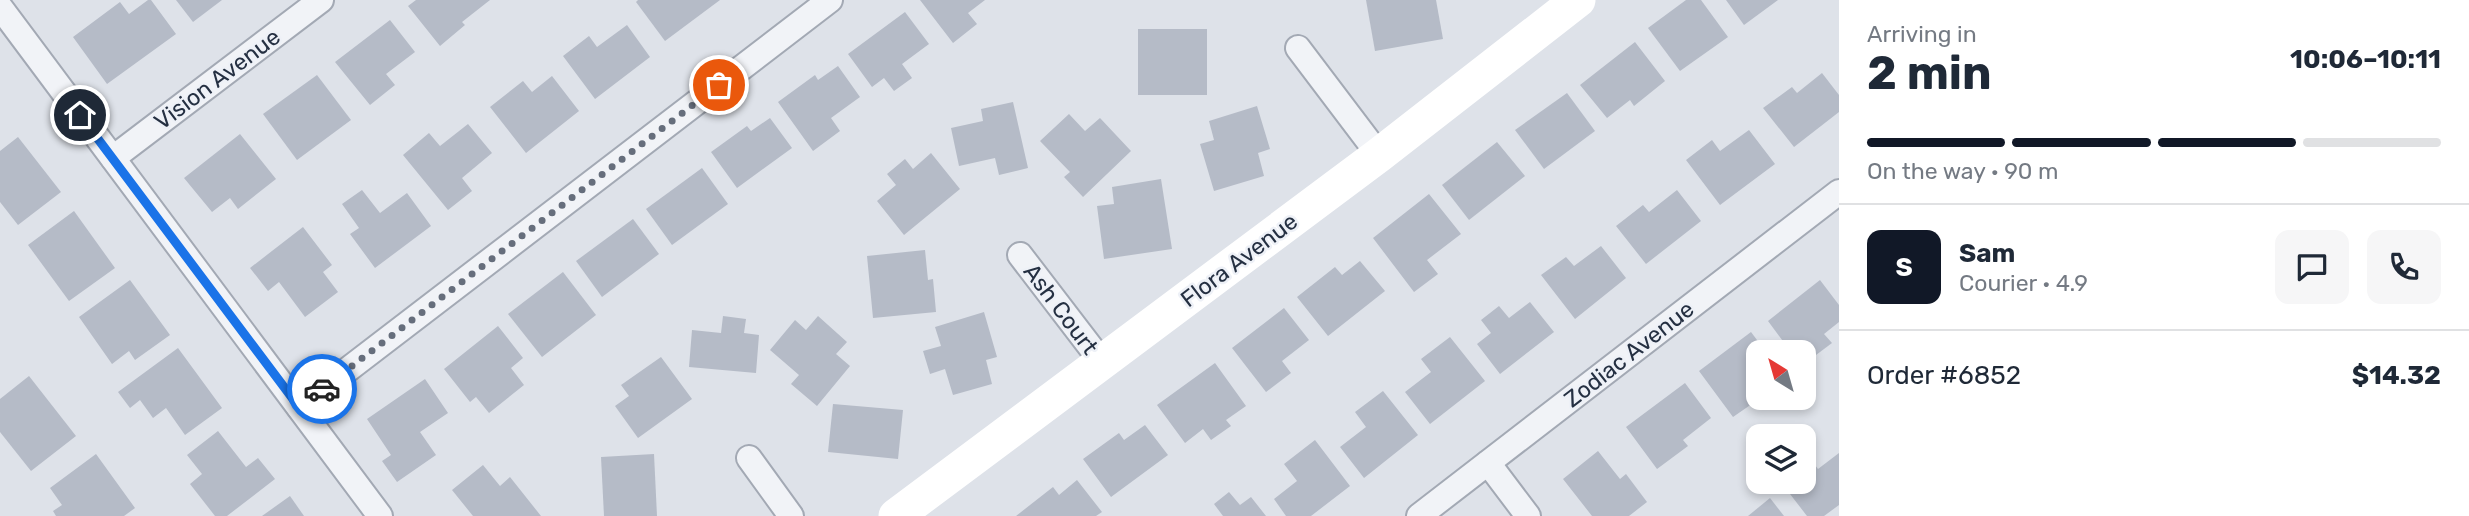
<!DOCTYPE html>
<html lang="en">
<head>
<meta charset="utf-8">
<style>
	:root { --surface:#fff; --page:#f6f6f7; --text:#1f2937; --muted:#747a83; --line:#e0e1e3; --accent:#111827 }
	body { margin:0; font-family:Rubik,sans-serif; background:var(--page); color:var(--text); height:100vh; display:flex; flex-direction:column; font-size:26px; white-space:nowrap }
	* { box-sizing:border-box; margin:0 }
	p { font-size:23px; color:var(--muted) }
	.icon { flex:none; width:38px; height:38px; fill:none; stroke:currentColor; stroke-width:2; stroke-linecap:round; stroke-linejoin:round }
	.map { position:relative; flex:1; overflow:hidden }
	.details { display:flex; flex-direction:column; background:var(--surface); width:630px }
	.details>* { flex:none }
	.needle { width:46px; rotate:323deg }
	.buttons { position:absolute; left:1746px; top:340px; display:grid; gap:14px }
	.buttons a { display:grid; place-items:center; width:70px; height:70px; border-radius:14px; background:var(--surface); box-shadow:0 4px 10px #0003; font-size:35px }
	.pin { position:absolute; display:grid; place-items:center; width:60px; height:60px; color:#fff; margin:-30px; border:4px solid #fff; border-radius:50%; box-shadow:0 2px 7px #0007 }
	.courier { position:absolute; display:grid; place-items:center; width:70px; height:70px; margin:-35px; border:5px solid #1a73e8; border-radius:50%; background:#fff; color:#222; box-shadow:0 2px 9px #0007 }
	.overview em { font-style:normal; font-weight:700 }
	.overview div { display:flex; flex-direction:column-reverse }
	.overview { display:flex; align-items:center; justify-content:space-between; height:119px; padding:0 28px }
	h1 { font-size:46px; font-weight:700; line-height:52px }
	.bar { display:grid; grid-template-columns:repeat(4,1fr); gap:10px 7px; align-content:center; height:84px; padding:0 28px }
	.bar i { height:9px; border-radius:5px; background:var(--line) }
	.bar .current { background:var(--accent) }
	.bar p { grid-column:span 4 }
	.line { display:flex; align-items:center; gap:18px; padding:0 28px; border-top:2px solid var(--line) }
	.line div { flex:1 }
	.round { display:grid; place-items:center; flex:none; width:74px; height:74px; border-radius:14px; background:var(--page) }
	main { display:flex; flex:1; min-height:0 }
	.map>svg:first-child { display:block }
</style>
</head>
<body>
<main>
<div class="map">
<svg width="1839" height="516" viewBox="0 0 1839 516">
	<rect width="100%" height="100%" fill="#dee2e9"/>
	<!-- building -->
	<g fill="#b5bbc7">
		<polygon points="148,0 151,0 176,34 107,84 73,37 120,2 129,14"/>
		<polygon points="176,0 222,0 193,22"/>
		<polygon points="416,0 490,0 462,22 465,25 440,46 408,6"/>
		<polygon points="638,0 720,0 665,41 636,2"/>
		<polygon points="920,0 985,0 968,13 977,24 953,43"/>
		<polygon points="1366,0 1436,0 1443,39 1375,51"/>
		<polygon points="1686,0 1701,0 1728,37 1680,71 1648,28"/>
		<polygon points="1726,0 1778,0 1744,25"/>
		<polygon points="905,12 929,44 902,64 912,78 894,91 884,78 872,87 848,54"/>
		<polygon points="390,20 415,52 386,74 395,85 370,105 335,62"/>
		<polygon points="627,25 650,57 595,99 563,56 589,36 597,47"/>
		<rect x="1138" y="29" width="69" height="66"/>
		<polygon points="1635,42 1665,81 1634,106 1630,100 1607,118 1580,85"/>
		<polygon points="838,66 860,97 831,118 840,131 813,151 778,102 815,75 818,80"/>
		<polygon points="1822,73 1839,95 1839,112 1794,147 1763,108 1792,87 1797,93"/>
		<polygon points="317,75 351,120 297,160 263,114"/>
		<polygon points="552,76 579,111 526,153 490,107 523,81 532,92"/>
		<polygon points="1567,93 1595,131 1544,169 1515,130"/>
		<polygon points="1013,102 1028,168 999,175 995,158 959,166 951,128 983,121 981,109"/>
		<polygon points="1257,106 1270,149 1258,153 1264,176 1214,191 1200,144 1214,140 1209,121"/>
		<polygon points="1069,114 1085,131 1100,118 1131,151 1083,197 1064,177 1070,172 1040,141"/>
		<polygon points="770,118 792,148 737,188 711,152 747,126 751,131"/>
		<polygon points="468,124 492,153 462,178 472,191 448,210 403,155 429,133 440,146"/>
		<polygon points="1749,130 1775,164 1720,205 1686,160 1712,140 1720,151"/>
		<polygon points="240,134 276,179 238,209 230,198 212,212 184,178"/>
		<polygon points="18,137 61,192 18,225 0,202 0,151"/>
		<polygon points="1497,142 1525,176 1469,220 1442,185"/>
		<polygon points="931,153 960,189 904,235 877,201 896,185 887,174 905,159 913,169"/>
		<polygon points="702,168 728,204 672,245 646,209"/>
		<polygon points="1161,179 1172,249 1104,259 1097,206 1114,204 1112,187"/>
		<polygon points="362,190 380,213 407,193 431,226 375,268 350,234 359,228 342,204"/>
		<polygon points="1677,190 1701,221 1646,264 1616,226 1643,205 1649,212"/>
		<polygon points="1429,194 1461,234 1427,260 1438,274 1414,292 1373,238"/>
		<polygon points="74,211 115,268 69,301 28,245"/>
		<polygon points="633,219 659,254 602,297 576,261"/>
		<polygon points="303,227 332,265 323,272 338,292 305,317 279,282 268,291 250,268"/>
		<polygon points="1601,246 1626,278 1575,319 1541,275 1566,257 1574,266"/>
		<polygon points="925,250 928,280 933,279 936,312 873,318 867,256"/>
		<polygon points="1360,261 1385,291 1328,336 1297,297 1335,267 1342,275"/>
		<polygon points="563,272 596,315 542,357 508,314"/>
		<polygon points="130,280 170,335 135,360 129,351 112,364 79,317"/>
		<polygon points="1820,280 1839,305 1839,322 1824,334 1832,343 1804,364 1804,352 1791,352 1768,321"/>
		<polygon points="1530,302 1554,332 1500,374 1477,344 1491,333 1481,320 1499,306 1509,318"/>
		<polygon points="1284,308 1309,340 1282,361 1291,373 1266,392 1232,348"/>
		<polygon points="984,312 997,357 986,360 992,384 953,395 945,369 930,374 923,351 941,346 935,327"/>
		<polygon points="723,316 746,319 744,333 759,335 756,373 689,367 692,330 721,333"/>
		<polygon points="818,316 847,342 836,354 850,366 817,406 791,384 799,375 770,350 795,320 806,330"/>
		<polygon points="498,326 523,358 511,368 524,385 489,413 476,397 470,402 444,369"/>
		<polygon points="1751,332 1766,352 1759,352 1759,382 1751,388 1759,399 1733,417 1699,371"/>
		<polygon points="1450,337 1485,381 1430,424 1405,392 1431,372 1421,359"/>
		<polygon points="178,348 222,408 185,435 166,408 153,418 140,400 130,408 118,392"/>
		<polygon points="661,357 692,399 638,438 615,406 629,396 621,385"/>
		<polygon points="1215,363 1246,406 1226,420 1231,426 1211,440 1203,429 1185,443 1157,405"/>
		<polygon points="29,376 76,436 31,471 0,432 0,399"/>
		<polygon points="425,379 448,413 420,432 436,455 397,482 382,461 391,455 367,419"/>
		<polygon points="1685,383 1711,418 1683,440 1688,446 1657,469 1626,427"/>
		<polygon points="1383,391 1418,435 1364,478 1340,447 1366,427 1355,412"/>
		<polygon points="833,404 903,410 898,459 828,452"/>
		<polygon points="1145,425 1168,455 1111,497 1083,459 1119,433 1124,440"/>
		<polygon points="218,431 246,467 258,458 275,479 227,516 215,516 190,484 202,474 187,455"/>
		<polygon points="1315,440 1350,486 1311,516 1286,516 1274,499 1297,481 1284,464"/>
		<polygon points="1598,451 1620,479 1626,474 1647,502 1629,516 1592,516 1563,479"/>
		<polygon points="1839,453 1839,505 1824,516 1807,516 1780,481 1804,481 1804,461 1809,457 1818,469"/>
		<polygon points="96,454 135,508 124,516 56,516 53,511 62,505 50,488"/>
		<polygon points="654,454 657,516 604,516 601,457"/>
		<polygon points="483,465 500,486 510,477 541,516 473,516 452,490"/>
		<polygon points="1077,480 1102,512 1096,516 1016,516 1053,487 1059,495"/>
		<polygon points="1229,492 1240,505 1251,497 1266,516 1223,516 1214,504"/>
		<polygon points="290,496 304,516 262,516"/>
		<polygon points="1770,498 1784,516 1748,516"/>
	</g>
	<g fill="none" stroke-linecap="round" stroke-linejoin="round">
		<!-- street casing -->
		<g stroke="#a3a9b4" stroke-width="28">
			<g id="street">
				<polyline points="0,7 380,516"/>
				<polyline points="1298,48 1379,155"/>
				<polyline points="113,158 321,0"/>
				<polyline points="1020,255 1102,362"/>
				<polyline points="299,407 830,0"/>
				<polyline points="749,458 791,516"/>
				<polyline points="1488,463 1528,516"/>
				<polyline points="1419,516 1839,192"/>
			</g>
		</g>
		<!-- street -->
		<use href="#street" stroke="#f1f3f7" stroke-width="24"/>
		<!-- secondary -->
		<polyline stroke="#fff" stroke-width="35" points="896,516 1379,155 1578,0"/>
	</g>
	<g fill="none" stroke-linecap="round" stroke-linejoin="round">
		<!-- done -->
		<polyline stroke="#666e7c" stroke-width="7" stroke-dasharray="0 12.6" points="322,389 719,85"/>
		<!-- route -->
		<polyline stroke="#1a73e8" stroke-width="9" points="80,115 299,407 322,389"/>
	</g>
	<g text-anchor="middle" stroke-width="5" stroke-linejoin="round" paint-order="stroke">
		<!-- street labels -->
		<g font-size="23" fill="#253042" stroke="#eef1f7">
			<text transform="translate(217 79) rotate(-37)" y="8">Vision Avenue</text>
			<text transform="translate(1239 260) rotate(-37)" y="8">Flora Avenue</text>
			<text transform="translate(1061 309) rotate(53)" y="8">Ash Court</text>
			<text transform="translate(1629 354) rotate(-38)" y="8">Zodiac Avenue</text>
		</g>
	</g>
</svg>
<div class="buttons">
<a><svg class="needle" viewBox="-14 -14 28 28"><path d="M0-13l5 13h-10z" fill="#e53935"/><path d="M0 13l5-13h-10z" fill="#747a83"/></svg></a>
<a><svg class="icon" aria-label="layers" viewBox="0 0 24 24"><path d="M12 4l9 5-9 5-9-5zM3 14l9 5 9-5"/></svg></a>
</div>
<div class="pin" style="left:719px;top:85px;background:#ea580c"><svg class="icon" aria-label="bag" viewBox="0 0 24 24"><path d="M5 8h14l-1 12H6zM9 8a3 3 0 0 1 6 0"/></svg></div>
<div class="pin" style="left:80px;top:115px;background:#1f2937"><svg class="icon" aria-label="home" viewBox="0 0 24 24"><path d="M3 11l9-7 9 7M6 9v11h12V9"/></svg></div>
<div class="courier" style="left:322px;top:389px"><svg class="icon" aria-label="car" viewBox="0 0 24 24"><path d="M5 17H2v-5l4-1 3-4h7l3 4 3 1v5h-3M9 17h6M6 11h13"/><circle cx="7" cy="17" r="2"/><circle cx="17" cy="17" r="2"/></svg></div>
</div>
<section class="details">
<div class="overview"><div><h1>2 min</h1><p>Arriving in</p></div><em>10:06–10:11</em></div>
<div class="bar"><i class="current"></i><i class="current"></i><i class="current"></i><i></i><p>On the way · 90 m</p></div>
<div class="line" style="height:126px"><b class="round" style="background:var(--accent);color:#fff">S</b><div><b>Sam</b><p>Courier · 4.9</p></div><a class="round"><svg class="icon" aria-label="chat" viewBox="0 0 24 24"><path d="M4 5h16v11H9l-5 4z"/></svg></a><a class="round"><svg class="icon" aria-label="phone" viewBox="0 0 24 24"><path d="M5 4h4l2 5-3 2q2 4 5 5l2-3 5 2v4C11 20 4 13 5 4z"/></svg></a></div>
<div class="line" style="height:91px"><div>Order #6852</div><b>$14.32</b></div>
</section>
</main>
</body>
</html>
